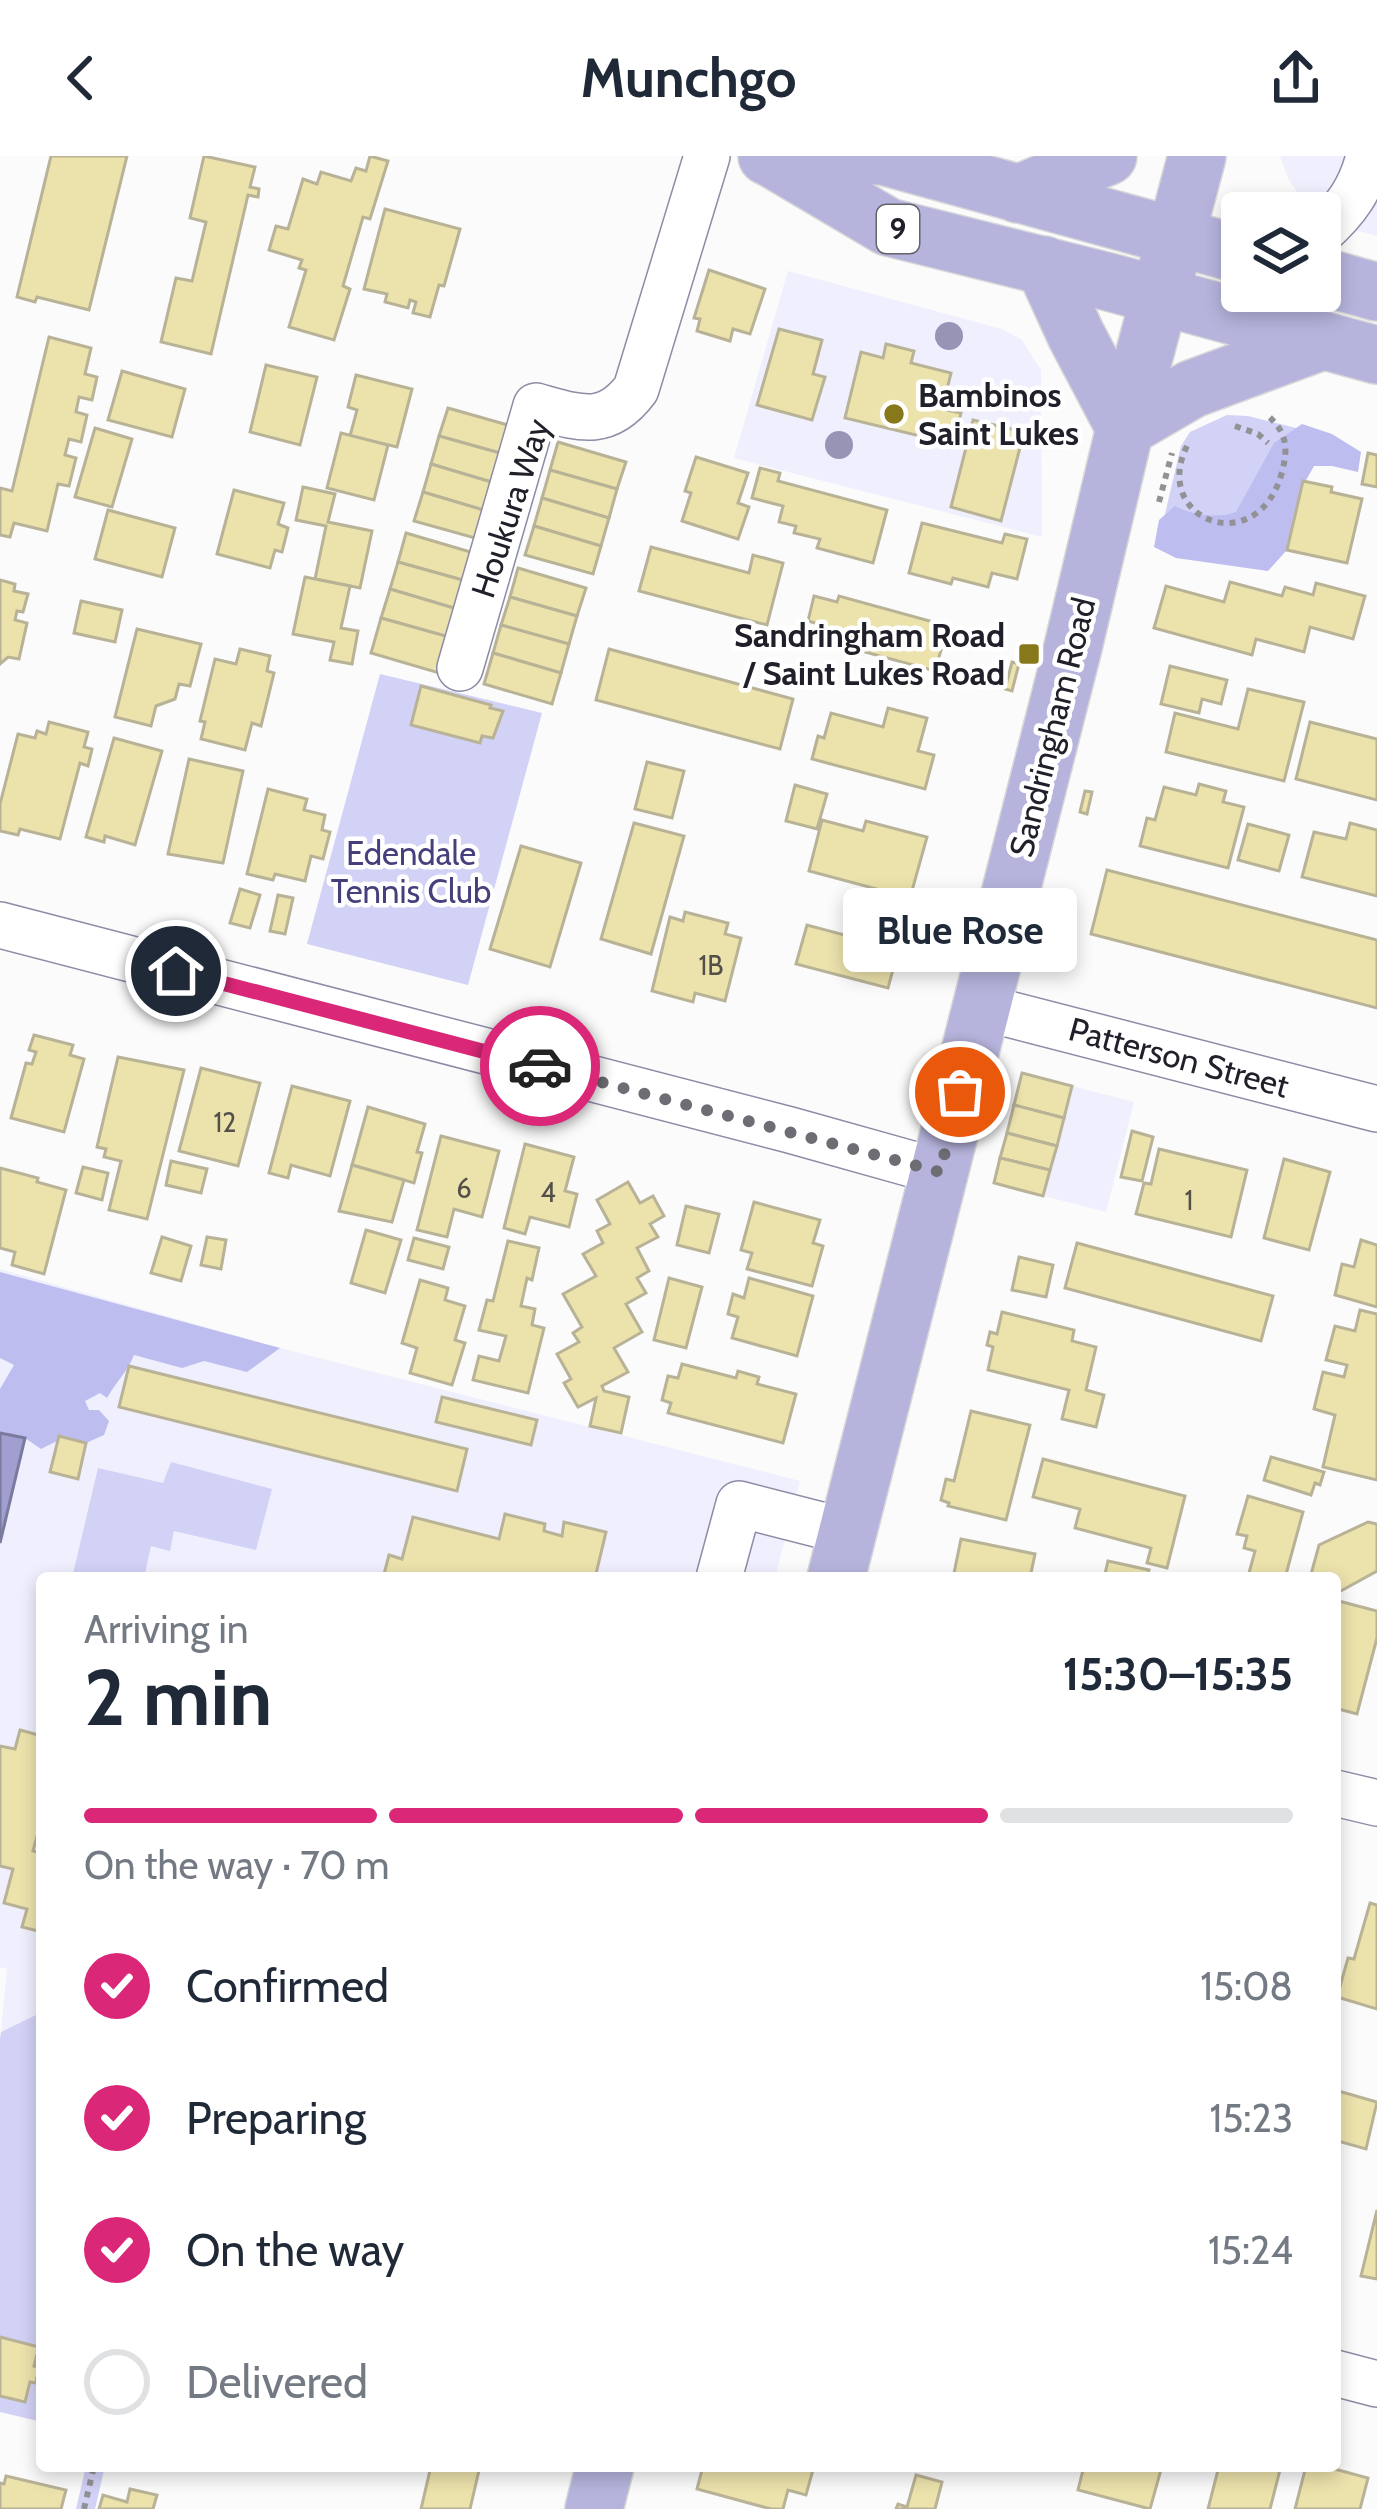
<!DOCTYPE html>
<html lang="en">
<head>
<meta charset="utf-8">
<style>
	:root { --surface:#fff; --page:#f6f6f7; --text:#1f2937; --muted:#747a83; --line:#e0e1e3; --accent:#db2777 }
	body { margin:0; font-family:Cabin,sans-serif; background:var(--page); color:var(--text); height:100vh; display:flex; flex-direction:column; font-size:45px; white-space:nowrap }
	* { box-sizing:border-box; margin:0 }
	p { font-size:39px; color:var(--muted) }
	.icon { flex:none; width:66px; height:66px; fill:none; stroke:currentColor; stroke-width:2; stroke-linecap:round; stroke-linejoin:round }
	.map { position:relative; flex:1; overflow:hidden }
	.panel { position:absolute; left:36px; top:1416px; width:1305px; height:900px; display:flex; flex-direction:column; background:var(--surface); border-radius:12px; box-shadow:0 6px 18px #0003 }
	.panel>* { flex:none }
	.tools { position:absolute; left:1221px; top:36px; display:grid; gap:24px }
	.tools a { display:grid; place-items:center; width:120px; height:120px; border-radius:12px; background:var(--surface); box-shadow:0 6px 18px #0003; font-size:60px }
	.pin { position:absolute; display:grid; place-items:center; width:102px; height:102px; color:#fff; margin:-51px; border:6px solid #fff; border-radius:50%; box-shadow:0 3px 12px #0007 }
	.courier { position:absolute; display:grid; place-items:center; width:120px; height:120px; margin:-60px; border:9px solid #db2777; border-radius:50%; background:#fff; color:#222; box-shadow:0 3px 15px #0007 }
	.bubble { position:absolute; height:84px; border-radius:12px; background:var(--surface); box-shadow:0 6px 18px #0003; font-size:39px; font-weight:700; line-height:84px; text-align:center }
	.headline em { font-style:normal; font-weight:700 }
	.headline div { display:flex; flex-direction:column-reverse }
	.headline { display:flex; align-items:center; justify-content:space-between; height:204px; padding:0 48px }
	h1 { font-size:78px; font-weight:700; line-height:90px }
	.bar { display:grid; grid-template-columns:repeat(4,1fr); gap:18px 12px; align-content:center; height:144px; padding:0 48px }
	.bar i { height:15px; border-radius:9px; background:var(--line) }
	.bar .selected { background:var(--accent) }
	.bar p { grid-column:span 4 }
	ol { padding:0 48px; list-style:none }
	li { display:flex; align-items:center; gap:36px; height:132px }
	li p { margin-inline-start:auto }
	li .icon { padding:12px; border-radius:50%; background:var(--accent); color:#fff; stroke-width:4 }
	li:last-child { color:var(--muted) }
	li i { width:66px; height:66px; border:6px solid var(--line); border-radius:50% }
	header { display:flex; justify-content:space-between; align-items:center; height:156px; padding:0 48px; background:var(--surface); font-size:54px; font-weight:700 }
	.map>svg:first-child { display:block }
</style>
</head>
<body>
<header><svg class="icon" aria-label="back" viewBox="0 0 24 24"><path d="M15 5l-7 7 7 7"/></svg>Munchgo<svg class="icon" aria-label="share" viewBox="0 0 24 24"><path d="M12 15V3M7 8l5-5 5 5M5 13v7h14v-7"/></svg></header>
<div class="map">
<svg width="1377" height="2353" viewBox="0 0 1377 2353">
	<rect width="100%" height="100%" fill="#fbfbfb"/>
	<!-- built -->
	<g fill="#efeffd">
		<polygon points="1280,0 1377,0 1377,80 1354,74 1327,46 1301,41 1289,24"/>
		<polygon points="788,115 1002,173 1022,184 1041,214 1042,381 734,302"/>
		<polygon points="1022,917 1134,946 1106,1056 994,1027"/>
		<polygon points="0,1113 280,1192 800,1325 775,1422 42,1422 42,1856 1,1876 7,1813 0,1811"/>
	</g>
	<!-- green -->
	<g fill="#d2d1f6">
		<polygon points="1227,259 1248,260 1312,276 1275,403 1161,375 1181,290 1190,276"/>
		<polygon points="380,518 542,557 468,829 307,788"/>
		<polygon points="171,1306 272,1333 256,1394 174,1375 170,1395 151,1390 144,1422 72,1422 98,1312 163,1327"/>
		<polygon points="42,1856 42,2266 0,2256 0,1883 1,1876"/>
		<polygon points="86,2310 105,2310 95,2353 76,2353"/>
	</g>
	<!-- forest -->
	<g fill="#bebdef">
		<path d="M1302,268L1332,278L1361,296L1358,316L1332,310H1314L1300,335L1286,395L1268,415L1176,402L1154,391L1159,364L1175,350C1192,359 1218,363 1236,356L1274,287Z"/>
		<path d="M0,1116L280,1192L247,1216L204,1205L182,1212L134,1199C128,1215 116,1226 107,1242L100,1237L85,1245L89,1254H99L109,1265L104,1279L86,1287L57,1285L41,1293L25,1282L0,1277V1233L14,1209L0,1202Z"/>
	</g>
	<!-- water -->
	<polygon fill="#a09fcf" stroke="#7a799e" stroke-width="3" points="0,1277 25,1282 0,1387"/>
	<!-- building -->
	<g fill="#ece2ac" stroke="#b8b296" stroke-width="3">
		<polygon points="51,0 127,0 89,154 37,141 35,146 17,141"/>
		<polygon points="204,0 255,11 250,31 259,33 258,41 248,39 211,198 161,186 176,122 192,125 206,66 190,62"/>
		<polygon points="370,0 388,5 370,63 363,61 343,130 350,133 334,184 289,171 306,114 299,112 302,104 269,94 276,70 288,73 303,23 317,28 321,16 351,25 356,12 366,15"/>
		<polygon points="385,53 460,73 444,130 439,129 430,161 413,157 416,146 410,144 408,152 385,146 387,138 364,133"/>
		<polygon points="709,114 765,133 750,178 733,173 730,185 697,175 700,163 694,162"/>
		<polygon points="779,173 822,184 813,218 825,221 812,264 757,249"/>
		<polygon points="49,181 91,192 85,218 97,221 92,244 79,241 76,256 87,259 81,286 69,283 65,299 76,302 69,330 58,328 47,375 14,367 10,381 0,379 0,332 12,335"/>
		<polygon points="886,188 914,195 911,207 951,217 942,253 961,257 953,288 845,262 861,196 883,202"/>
		<polygon points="266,209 317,221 300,289 250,276"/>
		<polygon points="122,215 185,233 172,281 108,264"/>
		<polygon points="356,219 412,233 397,291 350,280 357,254 348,251"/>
		<polygon points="448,252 515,271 507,299 439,280"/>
		<polygon points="973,264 1024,276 1001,365 951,351"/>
		<polygon points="95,272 132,283 112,351 75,341"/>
		<polygon points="341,277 388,289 374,344 327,332"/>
		<polygon points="439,280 507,299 498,328 431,308"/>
		<polygon points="558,286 626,306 617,333 550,314"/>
		<polygon points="1368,297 1377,299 1377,331 1362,328"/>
		<polygon points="696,301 748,317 738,347 749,351 738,383 682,365 691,337 685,335"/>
		<polygon points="431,308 498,328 490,356 423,336"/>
		<polygon points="760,312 780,317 778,325 887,354 873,407 817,392 820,383 794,377 796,370 779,366 783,350 752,342"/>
		<polygon points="550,314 617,333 609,362 542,342"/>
		<polygon points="1303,325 1332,331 1331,336 1362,343 1347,407 1287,394"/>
		<polygon points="303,331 335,338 328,366 372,375 360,432 315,423 326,370 296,364"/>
		<polygon points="234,334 284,347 278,368 288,372 282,396 275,394 270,412 217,398"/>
		<polygon points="423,336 490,356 482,384 414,365"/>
		<polygon points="542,342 609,362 601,390 534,370"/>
		<polygon points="108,354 175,372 162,421 95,403"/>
		<polygon points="922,367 1002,387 1005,378 1027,383 1017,423 992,417 988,431 953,422 951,428 909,417"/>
		<polygon points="534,370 601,390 593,418 525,399"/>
		<polygon points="406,377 474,397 466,425 398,406"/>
		<polygon points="651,391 749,417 753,399 783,407 767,469 639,435"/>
		<polygon points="398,406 466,425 457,453 390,433"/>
		<polygon points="518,412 586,432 577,460 510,441"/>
		<polygon points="305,421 350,430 341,472 358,475 352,508 330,504 334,486 293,478"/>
		<polygon points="0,424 15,428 14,435 28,438 23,456 17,455 15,464 27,467 19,503 8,501 0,508"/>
		<polygon points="1230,426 1282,440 1285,431 1313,439 1316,427 1365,440 1353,483 1310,471 1304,496 1256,483 1252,499 1154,472 1166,430 1224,446"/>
		<polygon points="390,433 457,453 449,481 381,462"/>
		<polygon points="814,440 837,446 839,440 948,470 935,515 828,486 832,472 808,465"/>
		<polygon points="510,441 577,460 569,488 501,469"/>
		<polygon points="81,445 122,454 115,486 74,477"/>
		<polygon points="381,462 449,481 439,517 371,497"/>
		<polygon points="501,469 569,488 561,517 493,497"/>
		<polygon points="137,473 201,488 190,530 179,528 175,543 156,550 151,570 115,561"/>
		<polygon points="240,493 270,500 267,515 274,517 261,570 252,567 245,594 201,583 205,566 200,565 215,503 236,508"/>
		<polygon points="609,493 793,543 780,593 596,544"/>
		<polygon points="493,497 561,517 552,548 484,528"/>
		<polygon points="1012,506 1019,508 1012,535 1005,533"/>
		<polygon points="1170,510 1227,524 1221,548 1202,543 1199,557 1161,548"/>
		<polygon points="421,530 491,549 490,552 503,555 493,582 482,580 480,587 411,569"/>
		<polygon points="1248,533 1304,546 1284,625 1166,596 1175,557 1238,573"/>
		<polygon points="888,552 927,562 918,595 934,599 925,633 812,603 818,580 824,582 831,557 883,571"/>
		<polygon points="49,566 88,576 84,591 92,593 88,610 80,607 60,683 20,673 18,679 0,675 0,648 18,578 35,582 37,575 46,578"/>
		<polygon points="1310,566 1377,583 1377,644 1296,623"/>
		<polygon points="114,582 162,595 135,689 105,680 104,686 86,681"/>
		<polygon points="189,603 243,615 223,707 168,698"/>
		<polygon points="647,606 684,615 672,662 635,653"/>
		<polygon points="1199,628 1226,635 1223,646 1244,651 1228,712 1140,690 1147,662 1155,664 1164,631 1196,639"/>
		<polygon points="795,629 827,638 817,673 786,665"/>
		<polygon points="268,633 307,643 304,654 325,659 322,674 330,676 323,703 311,700 305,725 275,718 273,724 247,718"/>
		<polygon points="1085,635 1092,636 1087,658 1080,656"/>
		<polygon points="822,664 863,675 866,665 927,681 910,742 809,715"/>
		<polygon points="634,667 684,680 651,798 601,783"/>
		<polygon points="1350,667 1377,674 1377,740 1302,721 1314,676 1346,683"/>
		<polygon points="1248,668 1289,679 1279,715 1238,704"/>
		<polygon points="521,690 581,707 550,811 490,793"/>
		<polygon points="1107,714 1377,784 1377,852 1091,778"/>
		<polygon points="240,733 260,739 250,772 230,767"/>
		<polygon points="278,739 293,742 285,778 270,775"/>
		<polygon points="858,742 919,758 910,791 900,788 888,832 796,808 807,769 848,780"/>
		<polygon points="685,756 728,767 725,778 741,782 725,845 695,837 693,846 652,835 670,761 683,765"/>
		<polygon points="34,879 73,889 70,899 84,903 64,976 11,962 26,907 32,908 36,896 29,894"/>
		<polygon points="118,901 184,914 147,1063 109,1054 121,1005 104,1001 106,993 97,991"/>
		<polygon points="201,912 260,927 238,1010 179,995"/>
		<polygon points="1022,917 1072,930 1064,962 1014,949"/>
		<polygon points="292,930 350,945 330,1020 291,1009 288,1022 269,1017"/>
		<polygon points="1014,949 1064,962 1057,990 1007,977"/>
		<polygon points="368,951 425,968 417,996 422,997 414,1027 352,1009"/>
		<polygon points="1132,975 1153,981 1142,1025 1121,1021"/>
		<polygon points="1007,977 1057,990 1050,1014 1000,1002"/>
		<polygon points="441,980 499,995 482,1061 454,1053 447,1081 417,1074"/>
		<polygon points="525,988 574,1001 565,1035 577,1038 569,1071 530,1061 525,1078 504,1072"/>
		<polygon points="1159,993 1247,1014 1231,1081 1136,1058 1144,1027 1151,1028"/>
		<polygon points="1000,1002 1050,1014 1043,1040 994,1027"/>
		<polygon points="1284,1003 1330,1016 1309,1094 1264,1082"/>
		<polygon points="171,1005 207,1013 201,1037 166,1029"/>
		<polygon points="352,1009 404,1024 392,1066 339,1055"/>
		<polygon points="83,1011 108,1017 102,1044 76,1037"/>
		<polygon points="0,1012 38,1022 37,1026 66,1034 44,1118 12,1109 15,1096 0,1092"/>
		<polygon points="628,1026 640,1047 653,1040 664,1060 650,1068 658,1081 637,1092 649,1115 637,1122 646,1137 626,1148 642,1176 614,1192 628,1216 602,1230 604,1235 629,1241 621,1277 590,1270 596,1242 578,1251 564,1227 571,1223 557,1198 579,1186 573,1177 582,1171 563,1138 596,1120 583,1098 603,1087 597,1075 610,1068 597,1044"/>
		<polygon points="754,1046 820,1064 813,1087 823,1090 812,1130 747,1113 752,1097 741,1094"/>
		<polygon points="686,1050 719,1058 709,1097 677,1089"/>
		<polygon points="366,1074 401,1084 385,1137 351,1127"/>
		<polygon points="162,1081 191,1090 181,1125 151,1117"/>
		<polygon points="207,1081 226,1084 221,1113 201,1109"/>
		<polygon points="414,1082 449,1091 443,1113 408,1104"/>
		<polygon points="1361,1084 1377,1089 1377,1151 1335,1139 1342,1108 1354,1111"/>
		<polygon points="508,1085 539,1092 532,1124 527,1122 521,1150 535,1153 532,1169 544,1172 528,1237 473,1224 479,1200 499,1205 506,1180 479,1174 487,1144 493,1145"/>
		<polygon points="1077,1087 1273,1140 1261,1185 1065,1132"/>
		<polygon points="1019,1101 1053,1109 1046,1141 1012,1134"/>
		<polygon points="669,1122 702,1131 686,1192 654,1184"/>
		<polygon points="749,1122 813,1140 797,1200 732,1182 738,1161 728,1158 733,1138 744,1142"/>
		<polygon points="420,1124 448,1132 445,1144 465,1150 455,1184 465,1187 452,1229 410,1217 417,1192 402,1187"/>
		<polygon points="1360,1154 1377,1158 1377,1324 1323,1311 1335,1259 1314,1253 1323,1216 1344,1221 1347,1209 1326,1204 1335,1170 1355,1175"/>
		<polygon points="1002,1156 1074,1174 1072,1185 1096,1191 1086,1234 1104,1239 1096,1271 1062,1263 1069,1234 988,1214 993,1191 987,1189 990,1176 997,1178"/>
		<polygon points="682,1208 736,1222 738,1215 759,1221 757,1228 796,1238 783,1287 668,1257 671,1247 662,1244 668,1220 678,1222"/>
		<polygon points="129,1210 467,1293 457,1335 119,1251"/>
		<polygon points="442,1241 537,1264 531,1289 436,1266"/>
		<polygon points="971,1255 1030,1269 1006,1364 948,1350 949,1347 941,1344 946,1323 954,1325"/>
		<polygon points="59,1280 86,1287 78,1323 50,1316"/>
		<polygon points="1271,1301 1324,1316 1320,1329 1315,1327 1311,1339 1264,1324"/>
		<polygon points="1043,1303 1185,1340 1167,1412 1147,1407 1151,1392 1075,1372 1080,1353 1033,1341"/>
		<polygon points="1248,1340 1303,1356 1285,1422 1267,1422 1249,1417 1255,1395 1244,1392 1247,1380 1237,1378"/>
		<polygon points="505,1358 545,1368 544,1375 562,1380 564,1366 606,1376 595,1422 383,1422 389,1399 402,1403 413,1361 499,1383"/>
		<polygon points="1368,1366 1377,1368 1377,1415 1339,1436 1335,1435 1335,1422 1310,1422 1319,1389"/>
		<polygon points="961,1383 1035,1398 1030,1422 953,1422"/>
		<polygon points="1108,1405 1149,1414 1147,1422 1104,1422"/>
		<polygon points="1335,1444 1377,1455 1377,1482 1357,1558 1335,1552"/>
		<polygon points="20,1574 42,1580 42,1662 33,1695 42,1697 42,1776 22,1771 27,1753 4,1747 13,1713 0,1710 0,1590 15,1593"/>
		<polygon points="1370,1747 1377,1749 1377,1853 1337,1841 1348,1802 1354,1803"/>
		<polygon points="1335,1934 1377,1946 1366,1993 1338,1985 1335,1993"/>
		<polygon points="1377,2054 1377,2123 1361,2120"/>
		<polygon points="0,2181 39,2191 34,2210 39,2212 36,2227 30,2226 25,2246 0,2240"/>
		<polygon points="431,2310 480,2310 470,2353 421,2353"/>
		<polygon points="703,2310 814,2310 806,2339 788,2334 783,2353 771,2353 697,2333"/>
		<polygon points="1084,2310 1162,2310 1150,2353 1078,2334"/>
		<polygon points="1219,2310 1281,2310 1270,2353 1208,2353"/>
		<polygon points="1306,2310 1331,2310 1331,2312 1368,2322 1360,2353 1295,2353"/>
		<polygon points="916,2319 942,2326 935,2353 896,2353 898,2348 907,2351"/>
		<polygon points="6,2320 66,2334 61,2353 0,2353 0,2327 4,2328"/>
		<polygon points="130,2333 157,2339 153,2353 99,2353 103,2339 127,2346"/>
	</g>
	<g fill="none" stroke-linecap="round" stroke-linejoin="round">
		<!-- minor casing -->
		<g stroke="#8c8ca6" stroke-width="48">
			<g id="minor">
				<path d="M1320,77C1346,54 1361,33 1369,0"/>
				<path d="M460,512L536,250C579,262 606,273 636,233L707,0"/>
				<polyline points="0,769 790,974 940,1016"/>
				<polyline points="981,851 1377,953"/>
				<polyline points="719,1422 739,1348 848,1376"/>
				<polyline points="1335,1637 1377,1647"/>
				<polyline points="1335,2217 1377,2228"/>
			</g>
		</g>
		<!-- major casing -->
		<g stroke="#d7d7d9" stroke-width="60">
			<g id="major">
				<polyline points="767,0 883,0 1242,99"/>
				<polyline points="768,0 888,71 1109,126 1377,199"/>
				<polyline points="1018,38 1108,0"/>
				<polyline points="1044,109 1076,179 1125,272"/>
				<polyline points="1320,120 1377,136"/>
				<polyline points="1125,272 1192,233 1322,185"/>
				<polyline points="836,1422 1073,491 1125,272 1197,0"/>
				<polyline points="594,2353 605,2310"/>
			</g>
		</g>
		<!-- path -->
		<g stroke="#929296" stroke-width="6" stroke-dasharray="6 6" stroke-linecap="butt">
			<polyline points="1235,270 1258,278 1268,287"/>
			<path d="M1187,290C1150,364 1258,406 1282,316C1289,290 1286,275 1266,258"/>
			<polyline points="1159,346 1172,297"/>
			<polyline points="37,2220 42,2224"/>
			<polyline points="84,2353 94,2310"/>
		</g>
		<!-- minor -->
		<use href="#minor" stroke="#fff" stroke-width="45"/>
		<!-- major -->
		<use href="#major" stroke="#b6b4dc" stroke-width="57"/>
	</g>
	<!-- trees -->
	<g fill="#9794b5">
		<circle cx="949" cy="180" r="14"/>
		<circle cx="839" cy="289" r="14"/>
	</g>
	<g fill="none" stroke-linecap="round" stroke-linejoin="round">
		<!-- done -->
		<polyline stroke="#6d6d73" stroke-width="12" stroke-dasharray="0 21.6" points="540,910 940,1016 960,936"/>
		<!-- route -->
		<polyline stroke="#db2777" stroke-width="15" points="176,815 540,910"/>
	</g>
	<!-- markers -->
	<g fill="#88781c" stroke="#fff" stroke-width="4.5">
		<circle cx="894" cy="258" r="12"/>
		<rect x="1017" y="486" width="24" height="24" rx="6"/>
	</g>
	<g text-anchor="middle" stroke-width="9" stroke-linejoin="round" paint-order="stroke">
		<!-- number labels -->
		<g font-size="27" fill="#53504a">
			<text x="711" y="819">1B</text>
			<text x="225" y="976">12</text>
			<text x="464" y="1042">6</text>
			<text x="548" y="1046">4</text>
			<text x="1189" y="1054">1</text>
		</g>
		<!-- shield labels -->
		<rect fill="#fff" stroke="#63636a" stroke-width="3" x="877" y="49" width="42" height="48" rx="9"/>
		<g font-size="30" font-weight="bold" fill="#20202a">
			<text x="898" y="83">9</text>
		</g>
		<!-- poi labels -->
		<g font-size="33" font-weight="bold" fill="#20202a" stroke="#fff" text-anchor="start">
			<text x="918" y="251">Bambinos<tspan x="918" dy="38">Saint Lukes</tspan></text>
			<text x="1005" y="491" text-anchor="end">Sandringham Road<tspan x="1005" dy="38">/ Saint Lukes Road</tspan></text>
		</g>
		<!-- street labels -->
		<g font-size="33" fill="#20202a" stroke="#fff">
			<text transform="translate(510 352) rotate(-72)" y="12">Houkura Way</text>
			<text transform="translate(1052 571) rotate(-76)" y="12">Sandringham Road</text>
			<text transform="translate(1179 901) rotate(15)" y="12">Patterson Street</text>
		</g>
		<!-- park labels -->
		<g font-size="33" fill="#453f7c" stroke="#fff">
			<text x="411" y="709">Edendale<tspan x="411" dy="38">Tennis Club</tspan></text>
		</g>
	</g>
</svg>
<div class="tools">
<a><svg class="icon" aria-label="layers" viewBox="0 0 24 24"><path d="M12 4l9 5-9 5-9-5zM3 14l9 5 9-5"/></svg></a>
</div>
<div class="pin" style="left:960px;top:936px;background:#ea580c"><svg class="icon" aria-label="bag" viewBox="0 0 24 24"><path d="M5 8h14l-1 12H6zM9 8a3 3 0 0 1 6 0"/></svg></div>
<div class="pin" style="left:176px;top:815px;background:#1f2937"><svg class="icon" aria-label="home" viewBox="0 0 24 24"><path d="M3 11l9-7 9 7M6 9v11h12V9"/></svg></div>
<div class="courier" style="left:540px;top:910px"><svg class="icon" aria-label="car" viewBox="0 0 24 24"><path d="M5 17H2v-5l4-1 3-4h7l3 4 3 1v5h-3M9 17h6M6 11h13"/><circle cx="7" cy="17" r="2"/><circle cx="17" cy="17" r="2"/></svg></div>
<div class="bubble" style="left:843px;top:732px;width:234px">Blue Rose</div>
<section class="panel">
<div class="headline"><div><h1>2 min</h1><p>Arriving in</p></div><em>15:30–15:35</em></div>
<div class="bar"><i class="selected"></i><i class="selected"></i><i class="selected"></i><i></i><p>On the way · 70 m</p></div>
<ol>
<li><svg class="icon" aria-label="check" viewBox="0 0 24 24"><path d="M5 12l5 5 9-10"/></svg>Confirmed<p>15:08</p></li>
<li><svg class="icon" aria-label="check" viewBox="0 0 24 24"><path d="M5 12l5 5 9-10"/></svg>Preparing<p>15:23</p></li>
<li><svg class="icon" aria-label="check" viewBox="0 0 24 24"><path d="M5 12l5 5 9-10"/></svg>On the way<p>15:24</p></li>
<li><i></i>Delivered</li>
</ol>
</section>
</div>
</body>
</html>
